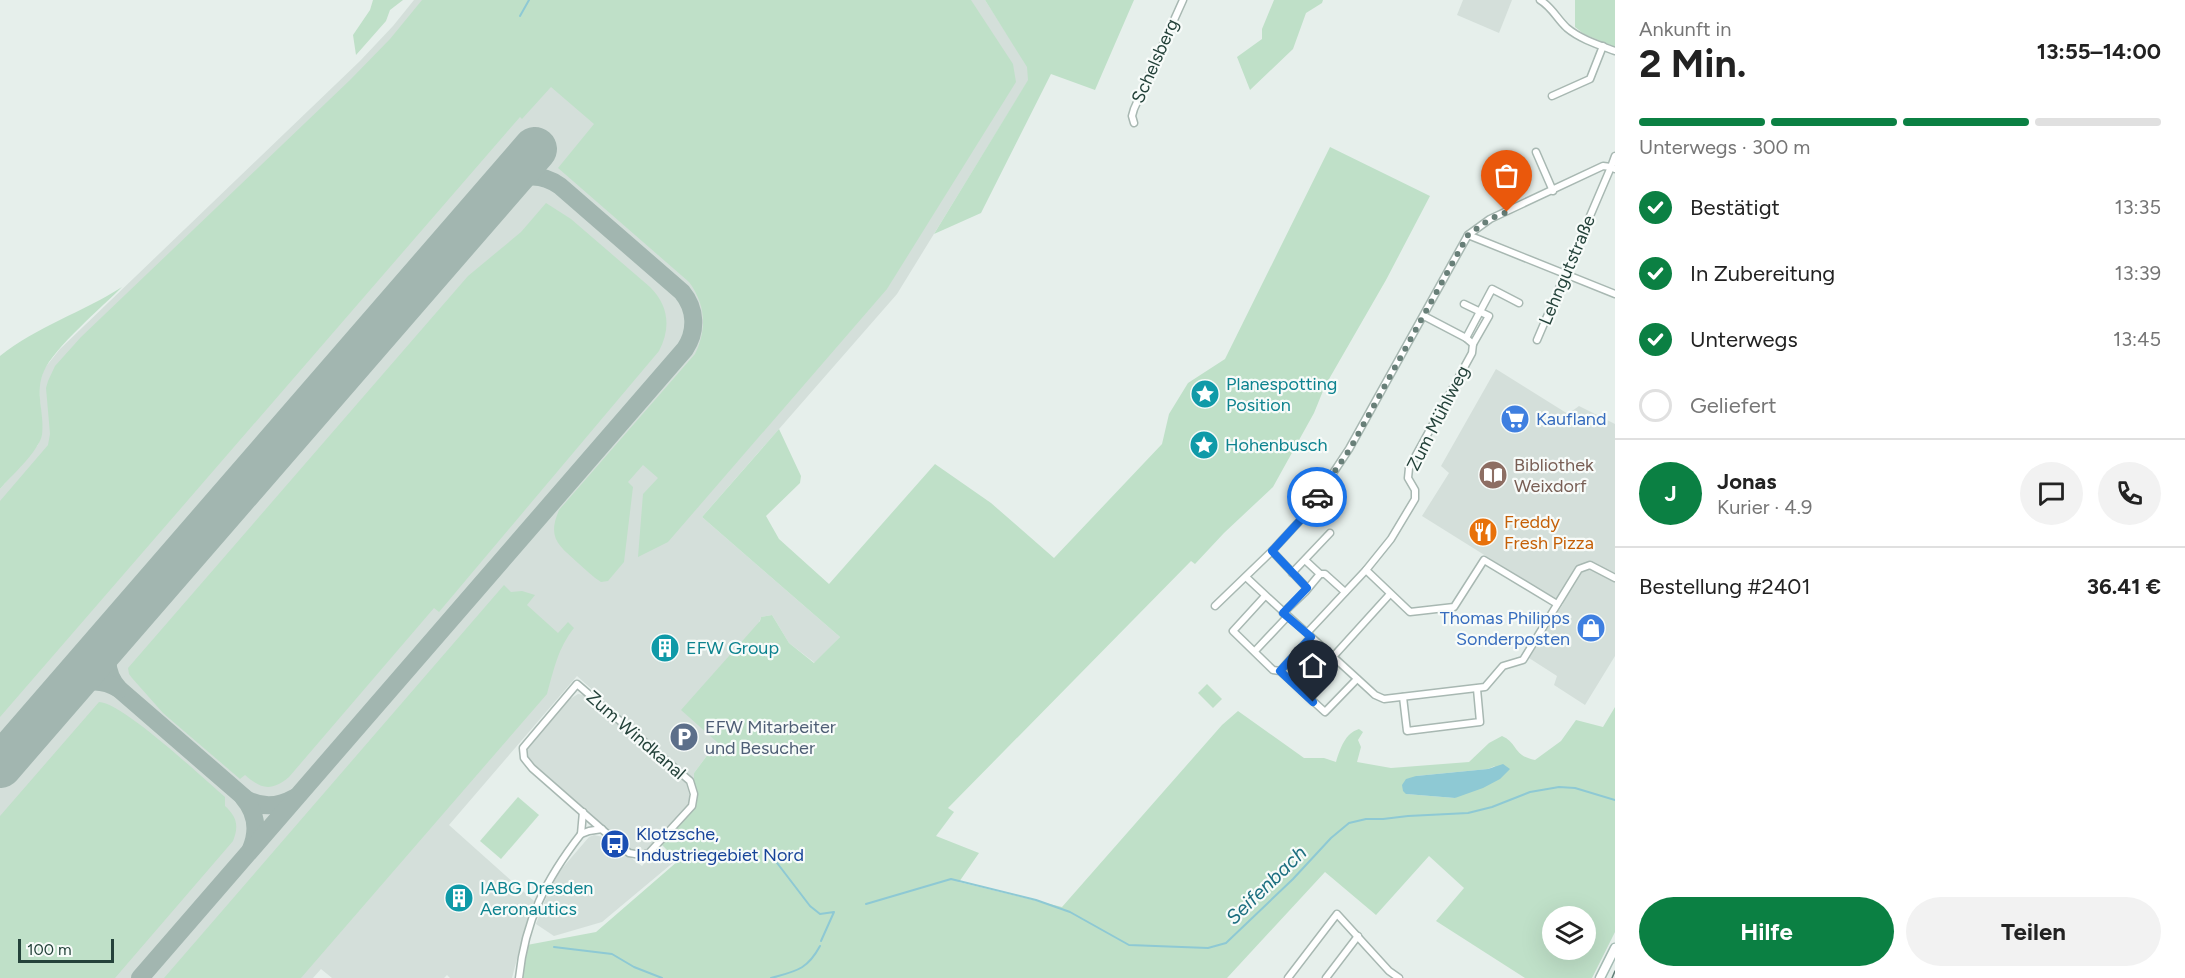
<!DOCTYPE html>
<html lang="de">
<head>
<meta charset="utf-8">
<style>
	:root { --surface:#fff; --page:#f2f2f2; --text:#222; --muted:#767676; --line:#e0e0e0; --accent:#0b8043 }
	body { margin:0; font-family:Figtree,sans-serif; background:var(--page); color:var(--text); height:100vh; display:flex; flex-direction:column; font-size:22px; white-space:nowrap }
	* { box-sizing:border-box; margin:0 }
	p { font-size:20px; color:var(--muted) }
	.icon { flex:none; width:33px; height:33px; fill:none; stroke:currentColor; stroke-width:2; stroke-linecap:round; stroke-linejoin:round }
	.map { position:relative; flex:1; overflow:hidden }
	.details { display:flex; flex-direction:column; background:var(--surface); width:570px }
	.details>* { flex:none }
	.fabs { position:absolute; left:1542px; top:906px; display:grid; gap:12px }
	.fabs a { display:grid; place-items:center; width:54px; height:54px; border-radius:50%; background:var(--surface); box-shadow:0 6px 24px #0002; font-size:30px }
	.scale { position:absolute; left:18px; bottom:15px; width:96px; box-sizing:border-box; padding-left:6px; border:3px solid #24423a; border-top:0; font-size:16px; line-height:21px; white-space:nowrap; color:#24423a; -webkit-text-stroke:4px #f7fbf9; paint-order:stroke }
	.pin { position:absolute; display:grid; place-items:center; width:51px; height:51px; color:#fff; margin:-62px -26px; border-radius:50% 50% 50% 0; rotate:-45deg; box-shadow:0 0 6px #0007 }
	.pin .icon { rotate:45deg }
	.courier { position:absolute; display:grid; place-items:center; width:60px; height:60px; margin:-30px; border:4px solid #1a73e8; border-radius:50%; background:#fff; color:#222; box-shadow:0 2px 8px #0007 }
	.overview em { font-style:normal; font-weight:700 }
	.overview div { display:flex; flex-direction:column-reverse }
	.overview { display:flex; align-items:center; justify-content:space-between; height:102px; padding:0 24px }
	h1 { font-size:39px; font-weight:700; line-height:45px }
	.bar { display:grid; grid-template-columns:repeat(4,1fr); gap:9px 6px; align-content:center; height:72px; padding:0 24px }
	.bar i { height:8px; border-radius:4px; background:var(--line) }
	.bar .selected { background:var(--accent) }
	.bar p { grid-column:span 4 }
	.line { display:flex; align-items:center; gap:15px; padding:0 24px; border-top:2px solid var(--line) }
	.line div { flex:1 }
	.round { display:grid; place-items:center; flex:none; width:63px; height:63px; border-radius:32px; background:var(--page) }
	ol { padding:0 24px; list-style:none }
	li { display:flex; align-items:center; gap:18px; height:66px }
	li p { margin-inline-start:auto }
	li .icon { padding:6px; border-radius:50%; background:var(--accent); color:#fff; stroke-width:4 }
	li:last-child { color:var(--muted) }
	li i { width:33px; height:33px; border:3px solid var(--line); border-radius:50% }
	.cta { display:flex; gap:12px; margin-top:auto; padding:12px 24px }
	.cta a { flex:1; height:69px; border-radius:36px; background:var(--accent); color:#fff; font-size:24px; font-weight:700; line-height:69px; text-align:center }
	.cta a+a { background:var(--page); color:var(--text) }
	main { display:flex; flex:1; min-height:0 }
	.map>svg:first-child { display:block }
</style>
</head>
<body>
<main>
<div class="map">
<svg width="1615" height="978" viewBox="0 0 1615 978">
	<rect width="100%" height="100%" fill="#e6efeb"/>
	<!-- built -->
	<g fill="#d4dfda">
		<polygon points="414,0 985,0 1028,67 1028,81 897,294 702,517 840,637 815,663 789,643 772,615 761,617 717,742 694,773 694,779 648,742 637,730 577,676 449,825 534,901 527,920 512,978 450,978 447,975 444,978 332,978 321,969 313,978 0,978 0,489 38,445 42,434 39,384 44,369 60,349 360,61 393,26"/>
		<polygon points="1463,0 1512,0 1499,33 1457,15"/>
		<polygon points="1496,369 1568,414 1579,406 1615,424 1615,656 1585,705 1554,685 1557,676 1529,658 1563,604 1422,516 1449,473 1441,466"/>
		<polygon points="578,694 584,695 686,783 690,797 688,806 647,850 642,851 630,850 532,765 527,758 526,752 528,746 570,699"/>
		<polygon points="594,835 603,837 642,866 658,848 675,861 602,922 554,936 536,924 546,898 559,872 589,837"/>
	</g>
	<!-- green -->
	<g fill="#bfe0c8" fill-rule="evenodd">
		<polygon points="373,0 403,0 390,10 386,21 356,55 353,35 370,10"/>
		<path d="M422,0H971L1013,64L1016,82L887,289L668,542L638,557L643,494L658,478L643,465L628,482L633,487L624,562L608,581L601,582C593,577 586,570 578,563C558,545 547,538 559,510L695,354C707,329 706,305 689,282L558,168L594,124L551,87L522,119L520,117L0,717V501L48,445L50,434L46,388L48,381L55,366L81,337L350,80L390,39Z"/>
		<polygon points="985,0 1134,0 1095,90 1051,74 981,213 934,234 1028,80 1027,67"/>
		<polygon points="1274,0 1323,0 1322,3 1306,13 1293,49 1250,90 1237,57 1262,39 1262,29"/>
		<polygon points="1575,0 1615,0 1615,47 1584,34 1575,27"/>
		<path d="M1330,147L1430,196L1386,280L1325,386L1314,413L1273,487L1224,533L1195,564L1191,561L948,808L954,812L936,836L979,853L959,882L1062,907L1222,725L1238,711L1304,758H1324L1336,762C1340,749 1345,733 1359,729L1363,732L1358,740L1361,747L1357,762L1391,768L1469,762L1489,743L1502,736C1518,743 1513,756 1535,760L1561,741L1576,720L1603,727L1615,707V932L1592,978H1525L1436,921L1464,888L1429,856L1376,915L1325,872L1227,978H522L527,945L596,932L678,861L662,845L694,807V773L717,742L681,710L760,621L761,617L772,615L789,643L814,663L840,637L702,517L779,429L801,476L800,483L766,516L779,539L829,584L935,464L991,503L1054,558L1162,444L1169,414L1188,383L1225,359ZM1495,766L1455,798L1406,794L1416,776L1488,769ZM1552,916H1586V950H1552Z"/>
		<path d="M546,203L571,219L650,287C669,306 671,328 659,351L439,612L434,608L289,777C271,792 261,789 245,775L240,779L163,713L132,678L129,674L128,668L468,276L521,232Z"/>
		<path d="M122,287C102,307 54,348 44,371C34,392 45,413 42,435C39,451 11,476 0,489V356C36,327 83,312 122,287Z"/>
		<path d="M504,585L511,592L522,591L535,595L527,605L558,633L568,622L574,628C558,648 554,669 547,694L301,978H164Z"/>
		<polygon points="1207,684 1222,699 1213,708 1198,693"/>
		<path d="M99,702C122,702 204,779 225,797V806C237,817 239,826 233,841L115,978H0V816Z"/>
		<polygon points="518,797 539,815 501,859 480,841"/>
	</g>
	<!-- water -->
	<polygon fill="#8ec9d4" points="1503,764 1510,769 1500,779 1483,788 1455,798 1406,794 1403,791 1402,785 1406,779 1416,776 1488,769"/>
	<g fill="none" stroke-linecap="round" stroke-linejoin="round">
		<!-- stream -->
		<g stroke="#8ec9d4" stroke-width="2">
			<polyline points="520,16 529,0"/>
			<polyline points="771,855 810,906 820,914 834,912 821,941"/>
			<polyline points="866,904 951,879 1036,900 1070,912 1129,945 1208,948 1226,943 1293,879 1331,838 1349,823 1366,819 1383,819 1408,816 1468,813 1492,807 1530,792 1559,787 1575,788 1615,800"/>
			<polyline points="554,947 612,954 634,967 662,978"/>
			<path d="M771,978C796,971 807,970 820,946"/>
		</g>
		<!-- taxiway -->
		<g stroke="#a2b6b0" stroke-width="18">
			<path d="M116,633C104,650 104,673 119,689L246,799C262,808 278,807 294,798"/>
			<path d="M62,695C78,680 100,677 119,689"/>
			<path d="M243,797C256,812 259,830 251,849"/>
			<path d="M140,978L685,349C697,331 696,309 682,292L560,186C539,171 519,175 499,189"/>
		</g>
		<!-- runway -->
		<polyline stroke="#a2b6b0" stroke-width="44" points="0,766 535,149"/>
		<!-- street casing -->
		<g stroke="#a8b8b2" stroke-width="9">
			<g id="street">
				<path d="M1540,0C1552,7 1557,19 1567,28C1580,39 1599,45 1615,51"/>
				<polyline points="1552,96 1590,79 1603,46"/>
				<polyline points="1134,123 1132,116 1134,109 1183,0"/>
				<polyline points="1536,152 1553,191"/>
				<polyline points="1468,235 1615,294"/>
				<polyline points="1464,304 1489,316 1473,344"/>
				<polyline points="1466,338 1492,289 1519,303"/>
				<polyline points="1537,340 1611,167 1615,169"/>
				<polyline points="1272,551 1307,588"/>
				<polyline points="1305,560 1320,574 1325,574 1345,592"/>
				<polyline points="1366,570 1410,612 1454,607 1484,560 1557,604"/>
				<polyline points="1292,573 1330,533"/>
				<path d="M1246,577C1288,617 1332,655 1375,695L1384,699L1485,687L1503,666L1523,660L1579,569L1590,565L1615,578"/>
				<polyline points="1265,596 1233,631 1273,670 1280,671 1325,712 1357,679"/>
				<polyline points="1215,606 1272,551 1306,514 1349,449 1468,235 1490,219 1603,166 1611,167 1615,156"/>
				<polyline points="1283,613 1305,592 1320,574"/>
				<polyline points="1307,633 1366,570 1391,539 1415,499 1415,490 1408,478 1409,468 1472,353 1473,344 1466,338 1424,316"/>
				<polyline points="1255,651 1287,617"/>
				<polyline points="1280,671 1311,637"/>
				<polygon points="577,684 690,781 694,794 692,806 649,853 641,855 629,853 532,768 524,758 523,748"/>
				<polyline points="1302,691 1390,594"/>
				<polyline points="1403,697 1407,731 1480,722 1477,689"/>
				<polyline points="581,834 583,812"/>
				<path d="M519,978C525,920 546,879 581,834L589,831L602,829"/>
				<polyline points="1288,978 1337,914 1389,971 1399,978"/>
				<polyline points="1326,978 1358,936"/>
			</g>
		</g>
		<!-- secondary casing -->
		<g stroke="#a4bbb3" stroke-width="11">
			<polyline id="secondary" points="1600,978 1615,948"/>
		</g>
		<!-- street -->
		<use href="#street" stroke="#fff" stroke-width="6"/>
		<!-- secondary -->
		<use href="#secondary" stroke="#fff" stroke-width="8"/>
		<!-- tram -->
		<polyline stroke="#5f7d75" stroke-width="1.5" points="1612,978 1615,971"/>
	</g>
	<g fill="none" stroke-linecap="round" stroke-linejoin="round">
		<!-- done -->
		<polyline stroke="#687f78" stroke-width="6" stroke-dasharray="0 10.8" points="1317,497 1350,449 1468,235 1490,219 1507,212"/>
		<!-- route -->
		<polyline stroke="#1a73e8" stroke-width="8" points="1313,702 1280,671 1311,637 1283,613 1307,588 1272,551 1306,514 1317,497"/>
	</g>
	<!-- icons -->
	<defs>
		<g id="sight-disc" transform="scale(1.5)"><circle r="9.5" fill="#0f9aa8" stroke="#f7fbf9"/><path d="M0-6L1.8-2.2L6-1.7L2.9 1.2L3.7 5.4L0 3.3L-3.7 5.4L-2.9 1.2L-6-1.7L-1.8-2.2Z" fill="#fff"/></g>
		<g id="supermarket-disc" transform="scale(1.5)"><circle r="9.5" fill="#3f7fe0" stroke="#f7fbf9"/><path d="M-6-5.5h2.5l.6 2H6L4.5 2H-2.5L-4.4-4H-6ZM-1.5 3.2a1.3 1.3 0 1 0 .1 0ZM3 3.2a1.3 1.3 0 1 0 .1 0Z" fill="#fff"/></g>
		<g id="library-disc" transform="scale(1.5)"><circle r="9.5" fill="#8d6e63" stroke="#f7fbf9"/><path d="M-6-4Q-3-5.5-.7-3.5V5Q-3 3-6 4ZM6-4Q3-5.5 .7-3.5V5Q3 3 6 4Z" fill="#fff"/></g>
		<g id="restaurant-disc" transform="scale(1.5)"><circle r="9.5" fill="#e8710a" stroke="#f7fbf9"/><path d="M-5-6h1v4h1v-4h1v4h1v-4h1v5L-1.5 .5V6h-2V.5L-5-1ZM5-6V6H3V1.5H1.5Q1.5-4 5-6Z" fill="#fff"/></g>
		<g id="shop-disc" transform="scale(1.5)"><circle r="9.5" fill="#3f7fe0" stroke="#f7fbf9"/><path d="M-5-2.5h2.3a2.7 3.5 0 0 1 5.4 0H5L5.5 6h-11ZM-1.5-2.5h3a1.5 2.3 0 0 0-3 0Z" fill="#fff"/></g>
		<g id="building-disc" transform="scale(1.5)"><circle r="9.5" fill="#0f9aa8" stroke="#f7fbf9"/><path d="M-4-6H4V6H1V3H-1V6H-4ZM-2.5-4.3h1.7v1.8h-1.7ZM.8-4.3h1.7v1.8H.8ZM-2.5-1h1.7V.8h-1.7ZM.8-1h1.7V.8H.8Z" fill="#fff"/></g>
		<g id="parking-disc" transform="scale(1.5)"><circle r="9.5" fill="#5c6f8a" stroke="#f7fbf9"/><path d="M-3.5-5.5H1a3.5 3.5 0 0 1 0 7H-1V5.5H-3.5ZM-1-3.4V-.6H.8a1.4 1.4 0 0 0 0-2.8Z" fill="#fff"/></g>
		<g id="bus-disc" transform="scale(1.5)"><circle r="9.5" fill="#1a4fb4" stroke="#f7fbf9"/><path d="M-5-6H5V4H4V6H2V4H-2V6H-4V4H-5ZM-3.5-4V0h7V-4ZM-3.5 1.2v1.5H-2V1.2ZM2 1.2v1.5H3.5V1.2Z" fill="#fff"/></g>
	</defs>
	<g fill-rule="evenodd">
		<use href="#sight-disc" x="1205" y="394"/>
		<use href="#supermarket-disc" x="1515" y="419"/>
		<use href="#sight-disc" x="1204" y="445"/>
		<use href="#library-disc" x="1493" y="475"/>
		<use href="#restaurant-disc" x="1483" y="532"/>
		<use href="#shop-disc" x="1591" y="628"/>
		<use href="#building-disc" x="665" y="648"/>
		<use href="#parking-disc" x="684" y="737"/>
		<use href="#bus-disc" x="615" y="844"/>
		<use href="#building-disc" x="459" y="898"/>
	</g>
	<g text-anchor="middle" stroke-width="4.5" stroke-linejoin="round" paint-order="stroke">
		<!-- street labels -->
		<g font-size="18" fill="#24423a" stroke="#f7fbf9">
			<text transform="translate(1155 61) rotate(-66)" y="6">Schelsberg</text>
			<text transform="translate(1567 270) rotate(-67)" y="6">Lehngutstraße</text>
			<text transform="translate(1438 418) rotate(-63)" y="6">Zum Mühlweg</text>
			<text transform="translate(636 735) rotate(41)" y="6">Zum Windkanal</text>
		</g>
		<!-- culture labels -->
		<g font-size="18" fill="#0d838f" stroke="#f7fbf9" text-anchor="start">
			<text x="1226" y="390">Planespotting<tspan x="1226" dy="21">Position</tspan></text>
			<text x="1225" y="451">Hohenbusch</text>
			<text x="686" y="654">EFW Group</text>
			<text x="480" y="894">IABG Dresden<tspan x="480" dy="21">Aeronautics</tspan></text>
		</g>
		<!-- shop labels -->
		<g font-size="18" fill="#366cbe" stroke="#f7fbf9" text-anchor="start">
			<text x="1536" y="425">Kaufland</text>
			<text x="1570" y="624" text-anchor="end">Thomas Philipps<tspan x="1570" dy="21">Sonderposten</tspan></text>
		</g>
		<!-- education labels -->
		<g font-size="18" fill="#785e54" stroke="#f7fbf9" text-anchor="start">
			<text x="1514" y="471">Bibliothek<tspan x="1514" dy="21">Weixdorf</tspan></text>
		</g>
		<!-- food labels -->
		<g font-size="18" fill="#c56008" stroke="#f7fbf9" text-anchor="start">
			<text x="1504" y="528">Freddy<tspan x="1504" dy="21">Fresh Pizza</tspan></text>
		</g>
		<!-- service labels -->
		<g font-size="18" fill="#4e5e75" stroke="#f7fbf9" text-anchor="start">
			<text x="705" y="733">EFW Mitarbeiter<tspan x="705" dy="21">und Besucher</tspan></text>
		</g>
		<!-- transit labels -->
		<g font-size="18" fill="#164399" stroke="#f7fbf9" text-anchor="start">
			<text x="636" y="840">Klotzsche,<tspan x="636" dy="21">Industriegebiet Nord</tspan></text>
		</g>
		<!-- water labels -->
		<g font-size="20" font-style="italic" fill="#1c6f80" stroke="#f7fbf9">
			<text transform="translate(1266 885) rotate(-44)" y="7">Seifenbach</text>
		</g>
	</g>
</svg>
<div class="fabs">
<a><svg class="icon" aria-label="layers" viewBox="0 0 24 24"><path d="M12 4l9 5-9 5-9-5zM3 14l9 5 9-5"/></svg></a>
</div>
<div class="scale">100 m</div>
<div class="pin" style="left:1507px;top:212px;background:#ea580c"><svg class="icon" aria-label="bag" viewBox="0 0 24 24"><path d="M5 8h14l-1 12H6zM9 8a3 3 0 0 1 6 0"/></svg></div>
<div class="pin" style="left:1313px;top:702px;background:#1f2937"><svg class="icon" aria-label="home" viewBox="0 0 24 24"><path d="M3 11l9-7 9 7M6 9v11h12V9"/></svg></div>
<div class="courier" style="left:1317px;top:497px"><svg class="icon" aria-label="car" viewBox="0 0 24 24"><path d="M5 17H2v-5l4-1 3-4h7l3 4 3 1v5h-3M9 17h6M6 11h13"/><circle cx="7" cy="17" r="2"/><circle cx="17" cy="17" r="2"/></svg></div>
</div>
<section class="details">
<div class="overview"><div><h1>2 Min.</h1><p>Ankunft in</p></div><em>13:55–14:00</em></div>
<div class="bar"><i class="selected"></i><i class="selected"></i><i class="selected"></i><i></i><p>Unterwegs · 300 m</p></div>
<ol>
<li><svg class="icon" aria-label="check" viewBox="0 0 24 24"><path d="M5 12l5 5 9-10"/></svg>Bestätigt<p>13:35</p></li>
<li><svg class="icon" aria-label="check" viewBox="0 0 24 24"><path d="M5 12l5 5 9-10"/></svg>In Zubereitung<p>13:39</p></li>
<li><svg class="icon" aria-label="check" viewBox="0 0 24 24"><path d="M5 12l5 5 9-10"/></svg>Unterwegs<p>13:45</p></li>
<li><i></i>Geliefert</li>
</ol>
<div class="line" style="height:108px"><b class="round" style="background:var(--accent);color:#fff">J</b><div><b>Jonas</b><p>Kurier · 4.9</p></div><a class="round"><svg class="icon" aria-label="chat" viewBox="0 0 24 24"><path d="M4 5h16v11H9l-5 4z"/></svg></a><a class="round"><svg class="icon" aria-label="phone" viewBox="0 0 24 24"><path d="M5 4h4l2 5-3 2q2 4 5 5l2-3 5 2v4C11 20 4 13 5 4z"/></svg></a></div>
<div class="line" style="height:78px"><div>Bestellung #2401</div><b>36.41 €</b></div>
<div class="cta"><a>Hilfe</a><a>Teilen</a></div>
</section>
</main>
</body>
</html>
